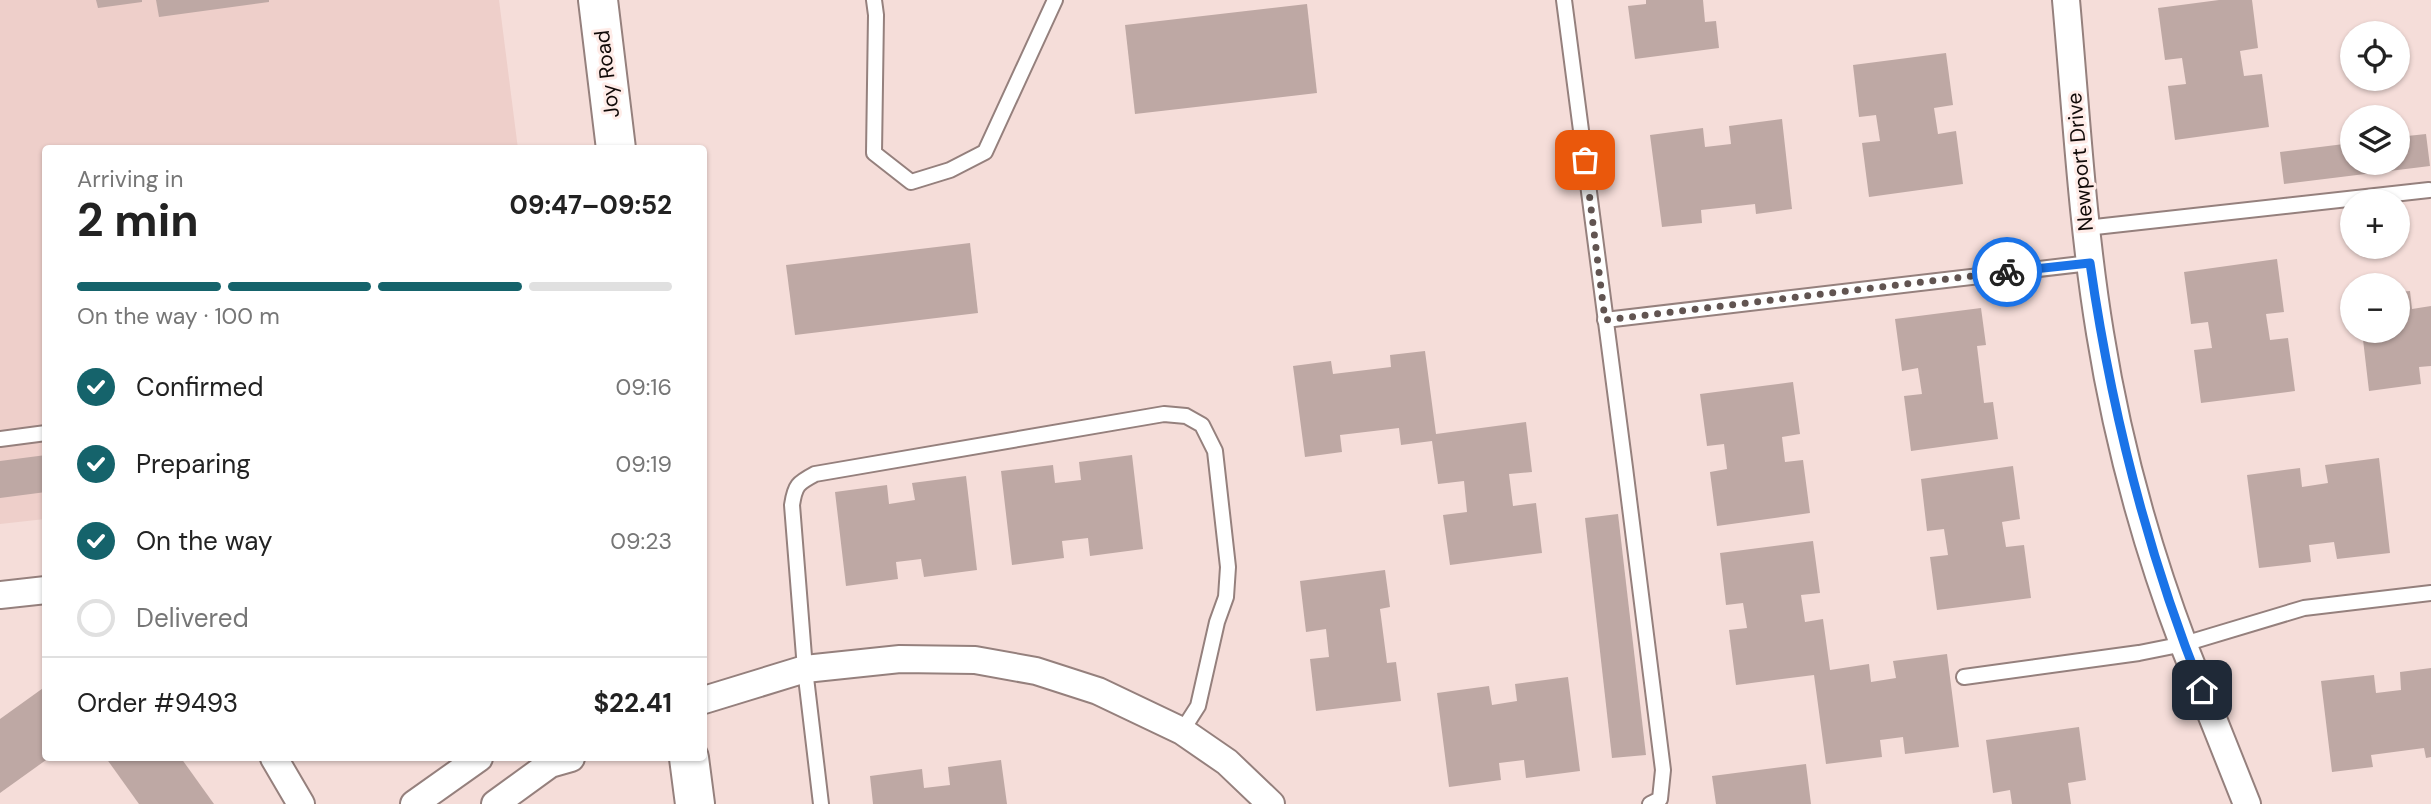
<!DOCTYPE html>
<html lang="en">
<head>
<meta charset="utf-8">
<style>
	:root { --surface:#fff; --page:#f2f2f2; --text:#222; --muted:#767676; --line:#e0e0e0; --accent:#15636b }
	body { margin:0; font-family:"DM Sans",sans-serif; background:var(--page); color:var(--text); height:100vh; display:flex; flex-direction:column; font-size:26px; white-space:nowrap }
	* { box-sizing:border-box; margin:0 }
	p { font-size:23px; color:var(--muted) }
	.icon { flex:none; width:38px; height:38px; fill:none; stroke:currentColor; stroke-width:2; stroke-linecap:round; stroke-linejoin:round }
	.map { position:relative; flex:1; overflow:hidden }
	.sheet { position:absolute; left:42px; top:145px; width:665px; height:616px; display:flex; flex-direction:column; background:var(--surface); border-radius:7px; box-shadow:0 2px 5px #0004 }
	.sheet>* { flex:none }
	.fabs { position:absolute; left:2340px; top:21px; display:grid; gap:14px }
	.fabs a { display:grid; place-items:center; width:70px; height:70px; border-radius:50%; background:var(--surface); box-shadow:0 2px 5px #0004; font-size:35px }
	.pin { position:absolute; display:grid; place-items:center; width:60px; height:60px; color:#fff; margin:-30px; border-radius:14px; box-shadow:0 4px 10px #0006 }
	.courier { position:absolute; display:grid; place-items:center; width:70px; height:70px; margin:-35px; border:5px solid #1a73e8; border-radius:50%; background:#fff; color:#222; box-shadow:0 2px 9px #0007 }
	.summary em { font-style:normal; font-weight:700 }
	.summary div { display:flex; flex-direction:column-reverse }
	.summary { display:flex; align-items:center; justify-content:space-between; height:119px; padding:0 35px }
	h1 { font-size:46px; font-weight:700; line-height:52px }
	.bar { display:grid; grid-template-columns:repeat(4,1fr); gap:10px 7px; align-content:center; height:84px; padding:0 35px }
	.bar i { height:9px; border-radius:5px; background:var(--line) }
	.bar .current { background:var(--accent) }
	.bar p { grid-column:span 4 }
	.line { display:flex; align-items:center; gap:18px; padding:0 35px; border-top:2px solid var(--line) }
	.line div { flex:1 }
	ol { padding:0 35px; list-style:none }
	li { display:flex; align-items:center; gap:21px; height:77px }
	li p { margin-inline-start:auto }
	li .icon { padding:7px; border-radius:50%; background:var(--accent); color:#fff; stroke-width:4 }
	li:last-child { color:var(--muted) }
	li i { width:38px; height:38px; border:4px solid var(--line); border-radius:50% }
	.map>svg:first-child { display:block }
</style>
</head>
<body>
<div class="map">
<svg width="2431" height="804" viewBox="0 0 2431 804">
	<rect width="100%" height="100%" fill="#f5ddd9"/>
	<!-- built -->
	<polygon fill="#eecfca" points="0,0 499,0 518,149 46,149 45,519 0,524"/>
	<!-- building -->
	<g fill="#bea8a4">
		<polygon points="96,0 142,0 142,2 98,8"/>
		<polygon points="156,0 269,0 269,2 159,17"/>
		<polygon points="1646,0 1703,0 1705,22 1716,21 1719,48 1635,59 1628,6 1646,4"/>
		<polygon points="2219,0 2252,0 2258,48 2240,51 2244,76 2262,74 2269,127 2175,140 2168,86 2186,84 2182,58 2165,60 2158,8"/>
		<polygon points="1307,4 1317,93 1135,114 1125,25"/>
		<polygon points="1946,53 1953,105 1934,108 1938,134 1956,131 1963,184 1869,197 1862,143 1880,141 1876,115 1859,117 1853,65"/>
		<polygon points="1782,119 1792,209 1756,214 1755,204 1701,210 1702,223 1662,227 1650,135 1703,128 1705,147 1731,144 1729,126"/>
		<polygon points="2426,134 2430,166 2284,184 2280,152 2352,143 2352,163 2398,163 2398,137"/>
		<polygon points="970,243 978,313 795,335 786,265"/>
		<polygon points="2277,259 2284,312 2266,314 2270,340 2288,338 2295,391 2201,403 2194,350 2212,348 2208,322 2191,324 2184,272"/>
		<polygon points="2410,291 2412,309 2431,306 2431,366 2419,367 2421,384 2369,391 2362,331 2398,331 2398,292"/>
		<polygon points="1981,308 1986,345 1977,346 1984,403 1993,402 1998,439 1911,451 1904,396 1922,394 1918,368 1902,371 1895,319"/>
		<polygon points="1425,351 1436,434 1526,422 1532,472 1509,474 1513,506 1536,503 1542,553 1450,565 1443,515 1467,512 1464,481 1438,484 1432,441 1401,445 1399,428 1340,435 1342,452 1305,457 1293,366 1331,361 1333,374 1391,367 1390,355"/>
		<polygon points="1793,382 1800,434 1782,437 1785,462 1803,460 1810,513 1717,526 1710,472 1727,469 1724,444 1707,446 1700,394"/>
		<polygon points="46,455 46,492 0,498 0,461"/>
		<polygon points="1132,455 1143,549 1090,556 1088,538 1062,541 1064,558 1012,565 1001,471 1053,465 1055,483 1081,480 1079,462"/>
		<polygon points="2379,458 2390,553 2337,559 2334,542 2309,545 2311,562 2259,568 2247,475 2300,468 2302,487 2328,483 2325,465"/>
		<polygon points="2013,466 2020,519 2002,522 2006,547 2024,545 2031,598 1937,610 1930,557 1948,555 1944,529 1927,531 1921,479"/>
		<polygon points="966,476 977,570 924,577 921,559 896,562 898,579 846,586 835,492 887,485 889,504 915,500 912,483"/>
		<polygon points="1618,514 1646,755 1612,758 1585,518"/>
		<polygon points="1813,541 1820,593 1801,595 1805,622 1823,619 1830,670 1869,664 1871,682 1896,678 1893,661 1947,654 1959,747 1905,754 1903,737 1880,740 1882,757 1826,764 1814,675 1736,685 1729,630 1747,628 1743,603 1726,605 1720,553"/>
		<polygon points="1385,570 1390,607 1380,609 1387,663 1396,662 1401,701 1316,711 1310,659 1329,657 1326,629 1306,632 1300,581"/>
		<polygon points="2431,668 2431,757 2426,758 2424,748 2371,755 2373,767 2332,772 2321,681 2374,675 2376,693 2401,690 2400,672"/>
		<polygon points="1568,677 1580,771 1526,778 1524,760 1499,763 1501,780 1449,787 1437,693 1489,686 1492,705 1517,701 1515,684"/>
		<polygon points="46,686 46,760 0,793 0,719"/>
		<polygon points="2079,727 2086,780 2068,783 2071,804 2012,804 2010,790 1993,793 1986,740"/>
		<polygon points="106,758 181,758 214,804 139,804"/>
		<polygon points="1001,760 1007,804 873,804 870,776 922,769 924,788 950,785 948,767"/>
		<polygon points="1806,764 1811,804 1716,804 1712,776"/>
	</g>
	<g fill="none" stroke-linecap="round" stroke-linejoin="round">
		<!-- lane casing -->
		<g stroke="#95807d" stroke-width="18">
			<g id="lane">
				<polyline points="874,0 876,15 874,153 911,182 950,170 985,152 1055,0"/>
				<path d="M1564,0C1597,257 1632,513 1663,770L1660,799L1650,804"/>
				<polyline points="2086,228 2429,190"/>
				<polyline points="1605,320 2090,263"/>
				<polyline points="0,439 46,433"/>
				<polyline points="1964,677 2139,653 2184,644 2304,608 2431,593"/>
				<path d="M821,804L805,669L792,505C795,485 798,483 815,474L1164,414L1186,416L1202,425L1215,451L1228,567L1226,597L1217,622L1198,706L1182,731"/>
			</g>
		</g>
		<!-- street casing -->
		<g stroke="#95807d" stroke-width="30">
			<g id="street">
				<path d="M2066,0C2076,111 2082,223 2100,333C2117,439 2146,546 2184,646C2205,699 2226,751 2247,804"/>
				<polyline points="0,595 46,590"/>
				<polyline points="704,700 805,669 900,659 975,660 1036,671 1098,691 1182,731 1227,762 1271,804"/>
				<polyline points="274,758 301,804"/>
				<polyline points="414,804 479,758"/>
				<polyline points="495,804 550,764 571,758"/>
			</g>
		</g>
		<!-- secondary casing -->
		<g stroke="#95807d" stroke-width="42">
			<g id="secondary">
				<polyline points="598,0 616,149"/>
				<polyline points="689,758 695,804"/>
			</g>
		</g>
		<!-- lane -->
		<use href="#lane" stroke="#fff" stroke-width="14"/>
		<!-- street -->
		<use href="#street" stroke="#fff" stroke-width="26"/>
		<!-- secondary -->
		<use href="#secondary" stroke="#fff" stroke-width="38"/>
	</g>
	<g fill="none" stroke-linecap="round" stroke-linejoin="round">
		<!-- done -->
		<polyline stroke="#615451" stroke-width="7" stroke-dasharray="0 12.6" points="1585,160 1605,320 2007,272"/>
		<!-- route -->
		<path stroke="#1a73e8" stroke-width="9" d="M2007,272L2090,263C2111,410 2147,552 2202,690"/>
	</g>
	<g text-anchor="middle" stroke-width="6" stroke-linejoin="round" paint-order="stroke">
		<!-- street labels -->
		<g font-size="21" fill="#110a08" stroke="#ffece8">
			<text transform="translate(607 74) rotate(-97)" y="7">Joy Road</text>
			<text transform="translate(2080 162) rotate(-95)" y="7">Newport Drive</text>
		</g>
	</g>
</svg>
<div class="fabs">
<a><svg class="icon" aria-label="locate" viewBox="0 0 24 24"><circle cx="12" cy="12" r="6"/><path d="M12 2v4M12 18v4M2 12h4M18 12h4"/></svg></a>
<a><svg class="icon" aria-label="layers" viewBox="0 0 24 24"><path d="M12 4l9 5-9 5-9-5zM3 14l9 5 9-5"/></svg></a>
<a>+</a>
<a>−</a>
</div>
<div class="pin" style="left:1585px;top:160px;background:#ea580c"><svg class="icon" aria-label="bag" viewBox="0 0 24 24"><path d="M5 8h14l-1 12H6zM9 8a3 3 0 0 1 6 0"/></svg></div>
<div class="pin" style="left:2202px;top:690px;background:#1f2937"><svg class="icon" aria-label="home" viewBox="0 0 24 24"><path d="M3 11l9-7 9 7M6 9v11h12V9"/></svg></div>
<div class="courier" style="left:2007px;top:272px"><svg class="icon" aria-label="bike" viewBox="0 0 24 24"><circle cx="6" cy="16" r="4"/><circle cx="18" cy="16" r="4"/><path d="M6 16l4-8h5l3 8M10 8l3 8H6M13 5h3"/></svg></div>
<section class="sheet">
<div class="summary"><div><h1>2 min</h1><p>Arriving in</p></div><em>09:47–09:52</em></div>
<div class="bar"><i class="current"></i><i class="current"></i><i class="current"></i><i></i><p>On the way · 100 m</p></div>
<ol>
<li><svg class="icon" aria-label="check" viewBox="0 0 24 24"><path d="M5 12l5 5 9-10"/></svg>Confirmed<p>09:16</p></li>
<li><svg class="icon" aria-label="check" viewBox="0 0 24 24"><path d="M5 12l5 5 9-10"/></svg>Preparing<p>09:19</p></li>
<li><svg class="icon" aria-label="check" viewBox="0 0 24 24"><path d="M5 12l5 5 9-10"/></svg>On the way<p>09:23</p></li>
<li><i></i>Delivered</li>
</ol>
<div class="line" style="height:91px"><div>Order #9493</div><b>$22.41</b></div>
</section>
</div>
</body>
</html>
